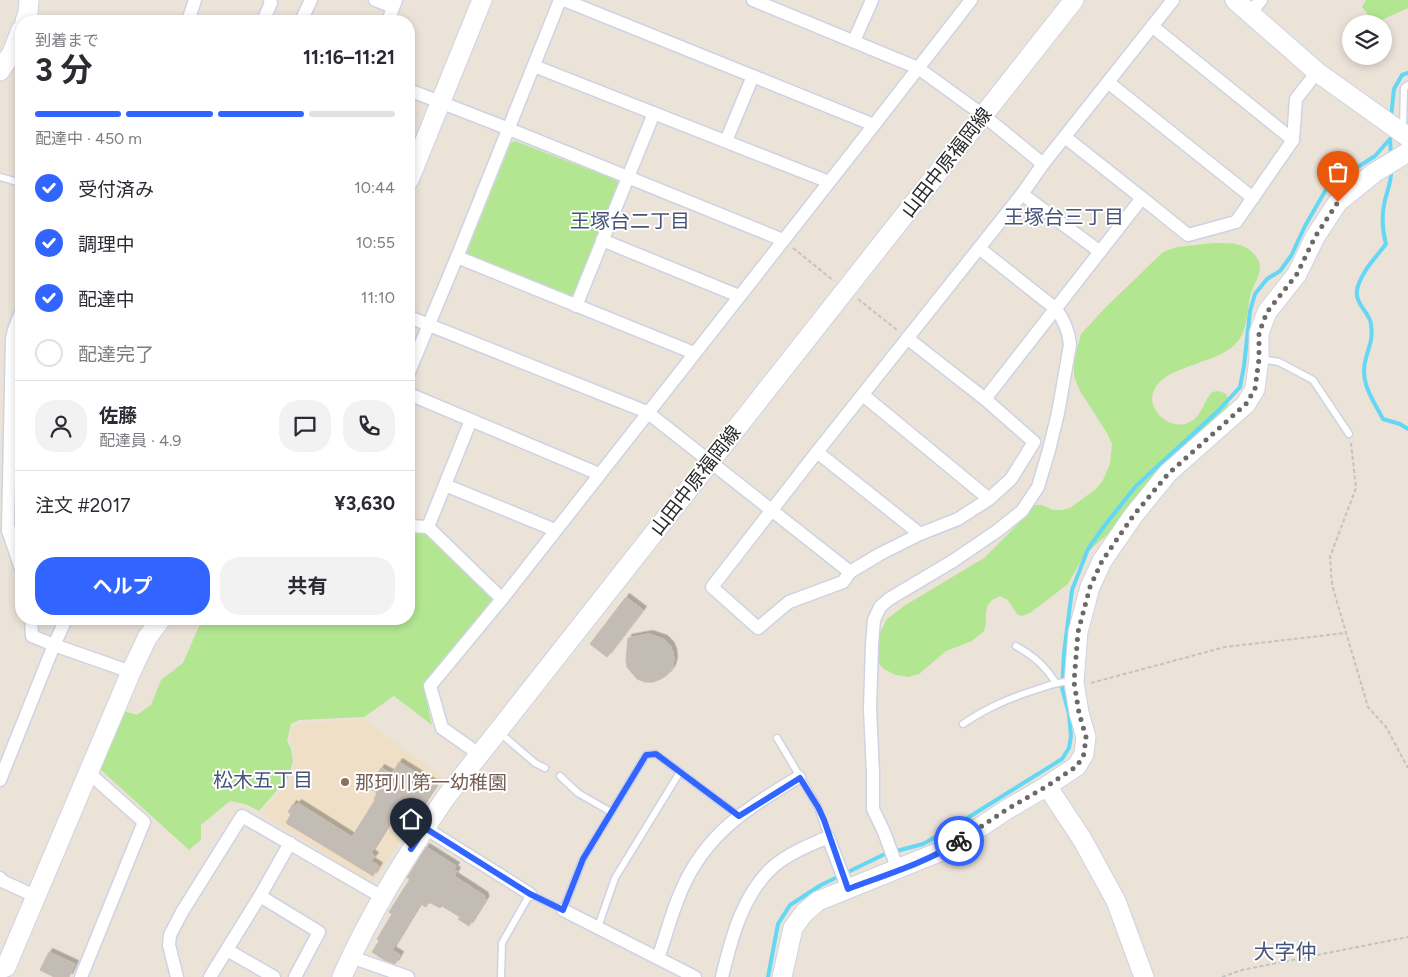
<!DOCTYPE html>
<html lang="ja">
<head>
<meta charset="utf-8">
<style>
	:root { --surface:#fff; --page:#f2f2f3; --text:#2b2b33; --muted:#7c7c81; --line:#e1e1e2; --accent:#3265ff }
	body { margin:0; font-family:Figtree,"Noto Sans JP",sans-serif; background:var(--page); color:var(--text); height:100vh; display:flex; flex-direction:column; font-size:19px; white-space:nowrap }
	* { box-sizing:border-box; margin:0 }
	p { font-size:16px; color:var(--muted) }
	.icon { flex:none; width:28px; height:28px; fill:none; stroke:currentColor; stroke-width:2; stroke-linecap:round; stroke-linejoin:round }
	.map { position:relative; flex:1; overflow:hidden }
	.panel { position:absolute; left:15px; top:15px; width:400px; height:610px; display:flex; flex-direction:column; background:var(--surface); border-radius:20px; box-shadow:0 2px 8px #0003 }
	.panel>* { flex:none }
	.tools { position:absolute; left:1342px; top:15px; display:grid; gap:10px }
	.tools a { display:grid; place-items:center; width:50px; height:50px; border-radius:50%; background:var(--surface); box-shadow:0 2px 8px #0003; font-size:25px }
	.pin { position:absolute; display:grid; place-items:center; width:42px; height:42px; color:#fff; margin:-51px -21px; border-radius:50% 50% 50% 0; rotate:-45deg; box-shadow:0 0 5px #0007 }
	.pin .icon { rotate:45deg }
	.courier { position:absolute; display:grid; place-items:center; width:50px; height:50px; margin:-25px; border:4px solid #3265ff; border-radius:50%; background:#fff; color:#222; box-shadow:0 1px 6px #0007 }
	.summary em { font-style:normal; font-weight:700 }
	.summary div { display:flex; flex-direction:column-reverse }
	.summary { display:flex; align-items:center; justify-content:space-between; height:85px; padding:0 20px }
	h1 { font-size:32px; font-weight:700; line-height:38px }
	.bar { display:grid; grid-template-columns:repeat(4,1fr); gap:8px 5px; align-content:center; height:60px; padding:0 20px }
	.bar i { height:6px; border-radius:4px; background:var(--line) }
	.bar .active { background:var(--accent) }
	.bar p { grid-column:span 4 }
	.line { display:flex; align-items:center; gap:12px; padding:0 20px; border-top:1px solid var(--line) }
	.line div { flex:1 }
	.round { display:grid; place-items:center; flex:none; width:52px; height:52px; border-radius:20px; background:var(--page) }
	ol { padding:0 20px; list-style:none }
	li { display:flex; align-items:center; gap:15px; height:55px }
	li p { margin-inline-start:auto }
	li .icon { padding:5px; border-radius:50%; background:var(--accent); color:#fff; stroke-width:4 }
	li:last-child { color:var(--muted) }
	li i { width:28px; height:28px; border:2px solid var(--line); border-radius:50% }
	.button { display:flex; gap:10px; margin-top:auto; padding:10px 20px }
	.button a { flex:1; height:58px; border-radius:20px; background:var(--accent); color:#fff; font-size:20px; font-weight:700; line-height:58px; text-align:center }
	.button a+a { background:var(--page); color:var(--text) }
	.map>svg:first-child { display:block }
</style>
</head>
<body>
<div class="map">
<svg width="1408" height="977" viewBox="0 0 1408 977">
	<defs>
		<filter id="shadow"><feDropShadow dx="3.5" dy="-3.5" stdDeviation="0" flood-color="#0004"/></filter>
	</defs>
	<rect width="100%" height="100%" fill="#ebe2d8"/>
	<!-- education -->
	<polygon fill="#eedfc6" points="363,719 443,778 371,884 270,819 262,811 291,780 295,764 294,748 290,740 292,727 301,723"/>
	<!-- green -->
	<g fill="#b3e691">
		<polygon points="1366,0 1408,0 1408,8 1375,23 1362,7"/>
		<polygon points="515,141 616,180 620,185 575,294 568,296 469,256 467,252 511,143"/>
		<path d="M1213,243C1229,243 1247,242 1257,258C1265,270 1255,281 1251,293C1247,307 1248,329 1238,341C1221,364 1166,364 1154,390C1145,410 1171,432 1190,422C1202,416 1203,402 1212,392L1219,391L1226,394L1229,402L1226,410L1108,534L1093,547L1081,561L1068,584L1030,613L1021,616L1017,614L1008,600L1000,596L992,600L988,605L986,612V624L984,631L979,635L972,641L946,651L919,674L908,677L896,675L884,669L879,664L876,640L887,619L904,606L984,558L1019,523L1032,505H1042L1053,510H1062L1070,508L1096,489L1103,480L1110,464L1112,444L1107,433L1080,391L1074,376V360L1081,334L1106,307L1163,252L1177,247Z"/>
		<polygon points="409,530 423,530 495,598 424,690 432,725 394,696 364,717 299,720 291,724 287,741 291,749 293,762 288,778 259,811 245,804 230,801 201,825 201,840 189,850 101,770 124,711 137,715 151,705 161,680 183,663 200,624 200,619 409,619"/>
	</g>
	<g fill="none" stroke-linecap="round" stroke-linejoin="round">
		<!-- stream -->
		<g stroke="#64d7f4" stroke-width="4">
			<polyline points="1391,117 1394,89 1402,75 1408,73"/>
			<polyline points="1390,139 1391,157"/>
			<path d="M1391,169C1392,180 1388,189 1385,200C1381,216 1382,229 1386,244C1376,257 1363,270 1358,286C1352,303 1370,312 1371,324C1373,340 1370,343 1366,358C1359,382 1372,398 1383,419L1400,424L1408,429"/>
			<polyline points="768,977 778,924 790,905 821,885 885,854 923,844 948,830 1062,759 1069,748 1071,736 1069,714 1062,688 1064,653 1072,590 1088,549 1105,525 1136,486 1219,410 1240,387 1244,366 1250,311 1255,294 1267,279 1280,271 1291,256 1305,226 1328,186 1375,156 1390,139"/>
		</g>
	</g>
	<!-- building -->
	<g fill="#c3bcb5" stroke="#c6beb2" filter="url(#shadow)">
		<polygon points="626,597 643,610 607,657 590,644"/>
		<polygon points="649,634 664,639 670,645 673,652 674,660 672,668 667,675 661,679 653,682 645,682 637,679 627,667 626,660 628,638"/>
		<polygon points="399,762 436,785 413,821 397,811 371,853 375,856 371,861 379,866 373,876 286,823 291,814 288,812 293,804 296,806 298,803 352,837 375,800 374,799 377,793 369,788 381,768 392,774"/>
		<polygon points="426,847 456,866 454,869 457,871 454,876 485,896 484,898 486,899 469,926 458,919 460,917 442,906 440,908 429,902 426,907 420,904 392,950 400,955 395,964 384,960 372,952 379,941 377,939 392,914 389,912 410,879 407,878"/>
		<polygon points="49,952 75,964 69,977 54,977 40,970"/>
	</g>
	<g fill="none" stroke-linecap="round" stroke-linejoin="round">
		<!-- lane casing -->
		<g stroke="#ced3e2" stroke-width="9">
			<g id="lane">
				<polyline points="1403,129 1404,88 1408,85"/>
				<polyline points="0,177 21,183"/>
				<polyline points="1260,359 1279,362 1313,380 1349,434"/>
				<path d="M1016,646C1034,656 1045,666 1056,683"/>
				<path d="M963,724C988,707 1010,698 1038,689C1050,685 1061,681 1073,682"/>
				<polyline points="499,732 535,763 545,768"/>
				<polyline points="777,738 818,807 828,837"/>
				<polyline points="560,776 578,793 611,812"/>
				<polyline points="598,927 615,878 680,772"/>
				<polyline points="501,977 502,943 530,894 563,910 583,859 646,755 656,754 739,816"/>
			</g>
		</g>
		<!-- street casing -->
		<g stroke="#ced3e2" stroke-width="15">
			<g id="street">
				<polyline points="375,0 393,7"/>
				<polyline points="564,0 874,125"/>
				<polyline points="753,0 918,68 983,115 1043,164"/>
				<polyline points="1250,13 1261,0"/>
				<polyline points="188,21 195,0"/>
				<polyline points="263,21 271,3 270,0"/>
				<polyline points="301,21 311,0"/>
				<polyline points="388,21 396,0"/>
				<polyline points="1152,26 1293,140"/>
				<polyline points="854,41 872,0"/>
				<polyline points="534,66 829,182"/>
				<polyline points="1109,83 1253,198"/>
				<polyline points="409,90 509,129 783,240"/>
				<polyline points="1065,137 1142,198"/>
				<polyline points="726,141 753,76"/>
				<polyline points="1022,194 1099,251"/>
				<polyline points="602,240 739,296"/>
				<polyline points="457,257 694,353"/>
				<polyline points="576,306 654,113"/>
				<polyline points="409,317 647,412 850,572"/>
				<polyline points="907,338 985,399 1142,198 1188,235 1236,222 1293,140 1296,99 1317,72"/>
				<polyline points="409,372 457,257 560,0"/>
				<polyline points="409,394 599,474"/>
				<polyline points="863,395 989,499"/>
				<polyline points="985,399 1034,442 1011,479 989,499 958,519 920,534 880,554 850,572 843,582 789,602 758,628 712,587 817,452 1022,194 1043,164 1173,0"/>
				<polyline points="471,420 428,527 502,599"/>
				<polyline points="817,452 920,534"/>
				<polyline points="445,485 555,530"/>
				<polyline points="409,526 428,527"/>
				<polyline points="8,530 12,339 14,330 21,312"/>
				<polyline points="21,535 8,530 21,569"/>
				<polyline points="31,619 32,636 54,645 66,619"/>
				<polyline points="479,754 442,728 430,686 502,599 874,125 971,0"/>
				<polyline points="0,780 54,645 131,672"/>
				<polyline points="425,828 530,894"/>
				<path d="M898,870L884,832L873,809V773L870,709L872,644L874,620L880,607L889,599L953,561L997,531L1022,511L1038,487L1049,450L1058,413L1070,345C1069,331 1064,320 1056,309L979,248"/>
				<polyline points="0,878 2,881 35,896"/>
				<polyline points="260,896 319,932 295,977"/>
				<polyline points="563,910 695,977"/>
				<polyline points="227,950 274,977"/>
				<polyline points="351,957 408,977"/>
				<path d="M658,958C666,936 672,911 682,889C707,832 748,808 799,777"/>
				<polyline points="81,977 144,822 89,773"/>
				<polyline points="177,977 169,945 170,935 182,912 242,816 382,897"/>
				<polyline points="210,977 260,896 290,843"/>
				<path d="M722,977C731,939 743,893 774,866C789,853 810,845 828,837L848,889"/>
			</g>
		</g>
		<!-- secondary casing -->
		<g stroke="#ced3e2" stroke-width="21">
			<g id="secondary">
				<polyline points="1235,0 1317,72 1408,137"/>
				<polyline points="25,21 28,13 29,0"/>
				<polyline points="0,71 12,53 21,30"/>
				<polyline points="409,180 482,0"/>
				<polyline points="1047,786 1082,839 1116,901 1144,977"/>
				<polyline points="0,969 6,967 131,672 147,638 161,619"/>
				<path d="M342,977C370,913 407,855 446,797L1074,0"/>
				<polyline points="782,977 793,928 804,913 818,901 949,848 1006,810 1047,786 1077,766 1084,754 1086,737 1079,713 1074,682 1078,632 1090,587 1102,561 1133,516 1168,473 1246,404 1255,389 1259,359 1259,333 1267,312 1297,274 1315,237 1338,202 1374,173 1408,152"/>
			</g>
		</g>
		<!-- path -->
		<g stroke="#c3c3c3" stroke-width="2" stroke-dasharray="4 2.5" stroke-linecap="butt">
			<polyline points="793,248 834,281"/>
			<polyline points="858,299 897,330"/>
			<polyline points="1351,443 1356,488 1330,557 1332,585 1368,707 1386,727 1408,768"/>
			<polyline points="1091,683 1225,647 1345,633"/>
			<polyline points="1222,977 1242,970 1408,937"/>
		</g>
		<!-- lane -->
		<use href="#lane" stroke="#fff" stroke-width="6"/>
		<!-- street -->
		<use href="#street" stroke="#fff" stroke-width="12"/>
		<!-- secondary -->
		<use href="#secondary" stroke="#fff" stroke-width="19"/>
	</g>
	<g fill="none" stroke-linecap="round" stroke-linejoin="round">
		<!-- done -->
		<polyline stroke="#6c6966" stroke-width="5" stroke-dasharray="0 9" points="959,841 1006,810 1047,786 1077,766 1084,754 1086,737 1079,713 1074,682 1078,632 1090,587 1102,561 1133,516 1168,474 1246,404 1255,389 1259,359 1259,333 1267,312 1297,274 1315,237 1338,202"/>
		<!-- route -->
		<path stroke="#3265ff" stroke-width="6" d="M411,849L425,828L530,894L563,910L583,859L646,755L656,754L739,816L800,778L818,807L824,820L848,889C882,876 929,862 959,841"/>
	</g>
	<!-- markers -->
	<circle fill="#8d6e63" stroke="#fff" stroke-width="2" cx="345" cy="782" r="5"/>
	<g text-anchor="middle" stroke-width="4" stroke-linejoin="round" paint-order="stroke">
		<!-- street labels -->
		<g font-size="19" fill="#282828" stroke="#fff">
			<text transform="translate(946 162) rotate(-52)" y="7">山田中原福岡線</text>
			<text transform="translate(695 480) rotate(-52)" y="7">山田中原福岡線</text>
		</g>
		<!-- education labels -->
		<g font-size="19" fill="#785e54" stroke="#fff" text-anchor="start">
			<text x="355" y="789">那珂川第一幼稚園</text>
		</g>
		<!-- neighbourhood labels -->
		<g font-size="20" fill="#46537a" stroke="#fff">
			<text x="1064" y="224">王塚台三丁目</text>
			<text x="630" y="228">王塚台二丁目</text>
			<text x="263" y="787">松木五丁目</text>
		</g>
		<!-- quarter labels -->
		<g font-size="21" fill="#46537a" stroke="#fff">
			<text x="1285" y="959">大字仲</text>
		</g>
	</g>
</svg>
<div class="tools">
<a><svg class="icon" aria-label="layers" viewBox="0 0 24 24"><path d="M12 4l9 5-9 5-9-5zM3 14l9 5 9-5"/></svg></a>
</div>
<div class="pin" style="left:1338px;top:202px;background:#ea580c"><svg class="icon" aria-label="bag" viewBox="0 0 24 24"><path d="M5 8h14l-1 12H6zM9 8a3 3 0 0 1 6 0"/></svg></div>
<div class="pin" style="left:411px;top:849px;background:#1f2937"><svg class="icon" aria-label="home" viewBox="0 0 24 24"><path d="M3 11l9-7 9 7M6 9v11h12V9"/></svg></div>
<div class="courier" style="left:959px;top:841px"><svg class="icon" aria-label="bike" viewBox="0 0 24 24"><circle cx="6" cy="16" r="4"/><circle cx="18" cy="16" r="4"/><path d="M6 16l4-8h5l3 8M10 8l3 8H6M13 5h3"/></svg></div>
<section class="panel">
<div class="summary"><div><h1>3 分</h1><p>到着まで</p></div><em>11:16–11:21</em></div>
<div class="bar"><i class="active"></i><i class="active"></i><i class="active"></i><i></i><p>配達中 · 450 m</p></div>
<ol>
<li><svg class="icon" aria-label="check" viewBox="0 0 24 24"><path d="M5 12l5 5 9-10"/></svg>受付済み<p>10:44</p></li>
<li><svg class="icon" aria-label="check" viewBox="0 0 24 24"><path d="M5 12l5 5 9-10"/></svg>調理中<p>10:55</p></li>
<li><svg class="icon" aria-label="check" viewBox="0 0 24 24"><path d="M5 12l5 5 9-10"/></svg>配達中<p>11:10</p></li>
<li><i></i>配達完了</li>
</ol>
<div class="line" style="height:90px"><a class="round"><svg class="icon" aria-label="person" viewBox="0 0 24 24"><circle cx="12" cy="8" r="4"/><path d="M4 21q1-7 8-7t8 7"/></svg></a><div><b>佐藤</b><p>配達員 · 4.9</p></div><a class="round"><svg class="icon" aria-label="chat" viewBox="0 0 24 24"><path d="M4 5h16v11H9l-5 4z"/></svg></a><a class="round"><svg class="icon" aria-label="phone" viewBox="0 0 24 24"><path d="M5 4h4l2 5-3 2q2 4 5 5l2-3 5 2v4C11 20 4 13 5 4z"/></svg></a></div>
<div class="line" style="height:65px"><div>注文 #2017</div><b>¥3,630</b></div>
<div class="button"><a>ヘルプ</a><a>共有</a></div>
</section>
</div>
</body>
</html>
